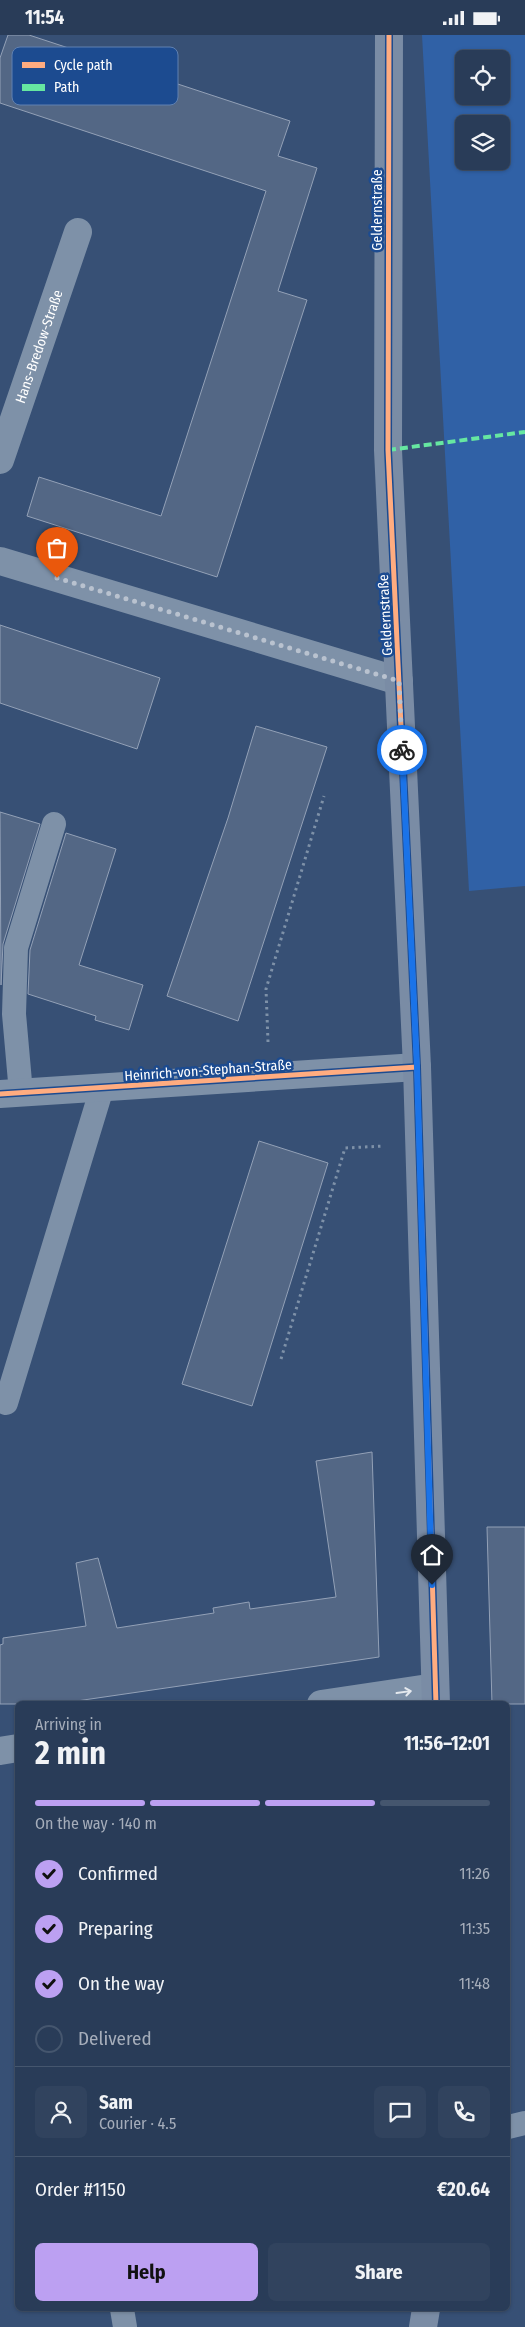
<!DOCTYPE html>
<html lang="en">
<head>
<meta charset="utf-8">
<style>
	:root { --surface:#293c58; --page:#31435e; --text:#f1f3f6; --muted:#a5adba; --line:#45566e; --accent:#bca0f2 }
	body { margin:0; font-family:"Fira Sans Condensed",sans-serif; background:var(--page); color:var(--text); height:100vh; display:flex; flex-direction:column; font-size:19px; white-space:nowrap }
	* { box-sizing:border-box; margin:0 }
	p { font-size:16px; color:var(--muted) }
	.icon { flex:none; width:28px; height:28px; fill:none; stroke:currentColor; stroke-width:2; stroke-linecap:round; stroke-linejoin:round }
	.map { position:relative; flex:1; overflow:hidden }
	.panel { position:absolute; left:15px; top:1666px; width:495px; height:610px; display:flex; flex-direction:column; background:var(--surface); border-radius:8px; box-shadow:0 1px 4px #0004,0 0 0 1px var(--line) }
	.panel>* { flex:none }
	.tools { position:absolute; left:455px; top:15px; display:grid; gap:10px }
	.tools a { display:grid; place-items:center; width:55px; height:55px; border-radius:8px; background:var(--surface); box-shadow:0 1px 4px #0004,0 0 0 1px var(--line); font-size:25px }
	.pin { position:absolute; display:grid; place-items:center; width:42px; height:42px; color:#fff; margin:-51px -21px; border-radius:50% 50% 50% 0; rotate:-45deg; box-shadow:0 0 5px #0007 }
	.pin .icon { rotate:45deg }
	.courier { position:absolute; display:grid; place-items:center; width:50px; height:50px; margin:-25px; border:4px solid #1a73e8; border-radius:50%; background:#fff; color:#222; box-shadow:0 1px 6px #0007 }
	.head em { font-style:normal; font-weight:700 }
	.head div { display:flex; flex-direction:column-reverse }
	.head { display:flex; align-items:center; justify-content:space-between; height:85px; padding:0 20px }
	h1 { font-size:32px; font-weight:700; line-height:38px }
	.bar { display:grid; grid-template-columns:repeat(4,1fr); gap:8px 5px; align-content:center; height:60px; padding:0 20px }
	.bar i { height:6px; border-radius:4px; background:var(--line) }
	.bar .selected { background:var(--accent) }
	.bar p { grid-column:span 4 }
	.line { display:flex; align-items:center; gap:12px; padding:0 20px; border-top:1px solid var(--line) }
	.line div { flex:1 }
	.round { display:grid; place-items:center; flex:none; width:52px; height:52px; border-radius:8px; background:var(--page) }
	ol { padding:0 20px; list-style:none }
	li { display:flex; align-items:center; gap:15px; height:55px }
	li p { margin-inline-start:auto }
	li .icon { padding:5px; border-radius:50%; background:var(--accent); color:#111; stroke-width:4 }
	li:last-child { color:var(--muted) }
	li i { width:28px; height:28px; border:2px solid var(--line); border-radius:50% }
	.action { display:flex; gap:10px; margin-top:auto; padding:10px 20px }
	.action a { flex:1; height:58px; border-radius:8px; background:var(--accent); color:#111; font-size:20px; font-weight:700; line-height:58px; text-align:center }
	.action a+a { background:var(--page); color:var(--text) }
	.status { display:flex; justify-content:space-between; align-items:center; height:35px; padding:0 25px; background:var(--surface); direction:ltr }
	.status svg { height:14px; fill:currentColor }
	.map>svg:first-child { display:block }
</style>
</head>
<body>
<div class="status"><b>11:54</b><svg viewBox="0 0 49 12"><path d="M0 12V9h3v3zM5 12V6h3v6zM10 12V3h3v9zM15 12V0h3v12zM26 1h20v11H26zM47 4h2v5h-2z"/></svg></div>
<div class="map">
<svg width="525" height="2292" viewBox="0 0 525 2292">
	<rect width="100%" height="100%" fill="#375075"/>
	<!-- green -->
	<path fill="#3061a6" fill-rule="evenodd" d="M422,0H525V851L469,856ZM464,24H501V61H464ZM464,89H501V126H464Z"/>
	<!-- building -->
	<g fill="#536785" stroke="#93a1b7">
		<polygon points="8,0 29,0 290,86 278,121 317,133 278,256 307,265 217,542 27,481 39,442 161,481 266,156 0,68 0,23"/>
		<polygon points="0,590 160,643 137,714 0,668"/>
		<polygon points="256,691 327,712 238,986 167,961 228,783"/>
		<polygon points="0,777 40,789 3,909 1,950"/>
		<polygon points="66,798 116,814 79,930 143,950 129,995 95,985 96,981 28,959 30,915"/>
		<polygon points="259,1106 328,1128 252,1371 182,1349"/>
		<polygon points="372,1417 379,1622 56,1669 0,1669 0,1610 3,1609 3,1603 86,1591 76,1528 98,1523 117,1593 214,1578 213,1573 249,1567 250,1574 336,1562 316,1426"/>
		<polygon points="487,1492 525,1492 525,1669 492,1669"/>
	</g>
	<g fill="none" stroke-linecap="round" stroke-linejoin="round">
		<!-- path -->
		<g stroke="#7e91a8" stroke-width="3" stroke-dasharray="2.5 4" stroke-linecap="butt">
			<polyline points="268,1007 266,954 324,761"/>
			<polyline points="281,1324 345,1113 384,1111"/>
		</g>
		<!-- lane -->
		<g stroke="#7e91a8" stroke-width="24">
			<polyline points="21,1058 14,979 16,913 54,789"/>
			<polyline points="6,1368 102,1053"/>
			<polyline points="508,2092 525,2088"/>
			<polyline points="122,2274 125,2292"/>
		</g>
		<!-- street -->
		<g stroke="#7e91a8" stroke-width="28">
			<path id="s1" d="M0,425L78,197"/>
			<polyline points="0,526 399,646"/>
			<polyline points="0,1059 417,1032"/>
			<polyline points="321,1669 435,1652"/>
			<polyline points="0,1716 18,1713"/>
		</g>
		<!-- secondary -->
		<g stroke="#7a8ca5" stroke-width="28">
			<polyline points="389,0 388,415 417,1032 436,1669"/>
			<polyline points="423,2292 426,2274"/>
		</g>
		<!-- quiet -->
		<polyline stroke="#66e7a1" stroke-width="4" stroke-dasharray="8 4" stroke-linecap="butt" points="388,415 525,397"/>
		<!-- cycleway casing -->
		<g stroke="#1c4b90" stroke-width="8">
			<g id="cycleway">
				<polyline points="389,0 388,415 417,1032 436,1669"/>
				<polyline points="0,1059 417,1032"/>
			</g>
		</g>
		<!-- cycleway -->
		<use href="#cycleway" stroke="#ffac80" stroke-width="5"/>
	</g>
	<!-- one-way arrows -->
	<defs><path id="oneway-shaft" d="M-6 0H5M1.5-3L5.5 0L1.5 3" fill="none" stroke-width="1.6" stroke-linecap="round" stroke-linejoin="round" transform="scale(1.25)"/></defs>
	<use stroke="#e5e9ee" href="#oneway-shaft" transform="translate(404 1657) rotate(-8)"/>
	<g fill="none" stroke-linecap="round" stroke-linejoin="round">
		<!-- done -->
		<polyline stroke="#b9c2cf" stroke-width="5" stroke-dasharray="0 9" points="57,543 399,646 402,715"/>
		<!-- route -->
		<polyline stroke="#1a73e8" stroke-width="6" points="402,715 417,1032 432,1550"/>
	</g>
	<g text-anchor="middle" stroke-width="5" stroke-linejoin="round" paint-order="stroke">
		<!-- street labels -->
		<g font-size="14" fill="#fff" stroke="#1c4b90">
			<text transform="translate(377 175) rotate(-90)" y="5">Geldernstraße</text>
			<text dy="5" stroke="none"><textPath href="#s1" startOffset="120">Hans-Bredow-Straße</textPath></text>
			<text transform="translate(385 580) rotate(-93)" y="5">Geldernstraße</text>
			<text transform="translate(208 1035) rotate(-4)" y="5">Heinrich-von-Stephan-Straße</text>
		</g>
	</g>
	<!-- legend -->
	<rect x="12" y="12" width="166" height="58" rx="8" fill="#1c4b90" stroke="#6081b1" stroke-width="1"/>
	<rect x="22" y="27" width="23" height="6" fill="#ffac80"/>
	<rect x="22" y="49" width="23" height="7" fill="#66e7a1"/>
	<g font-size="14" fill="#fff">
		<text x="54" y="35">Cycle path</text>
		<text x="54" y="57">Path</text>
	</g>
</svg>
<div class="tools">
<a><svg class="icon" aria-label="locate" viewBox="0 0 24 24"><circle cx="12" cy="12" r="6"/><path d="M12 2v4M12 18v4M2 12h4M18 12h4"/></svg></a>
<a><svg class="icon" aria-label="layers" viewBox="0 0 24 24"><path d="M12 4l9 5-9 5-9-5zM3 14l9 5 9-5"/></svg></a>
</div>
<div class="pin" style="left:57px;top:543px;background:#ea580c"><svg class="icon" aria-label="bag" viewBox="0 0 24 24"><path d="M5 8h14l-1 12H6zM9 8a3 3 0 0 1 6 0"/></svg></div>
<div class="pin" style="left:432px;top:1550px;background:#1f2937"><svg class="icon" aria-label="home" viewBox="0 0 24 24"><path d="M3 11l9-7 9 7M6 9v11h12V9"/></svg></div>
<div class="courier" style="left:402px;top:715px"><svg class="icon" aria-label="bike" viewBox="0 0 24 24"><circle cx="6" cy="16" r="4"/><circle cx="18" cy="16" r="4"/><path d="M6 16l4-8h5l3 8M10 8l3 8H6M13 5h3"/></svg></div>
<section class="panel">
<div class="head"><div><h1>2 min</h1><p>Arriving in</p></div><em>11:56–12:01</em></div>
<div class="bar"><i class="selected"></i><i class="selected"></i><i class="selected"></i><i></i><p>On the way · 140 m</p></div>
<ol>
<li><svg class="icon" aria-label="check" viewBox="0 0 24 24"><path d="M5 12l5 5 9-10"/></svg>Confirmed<p>11:26</p></li>
<li><svg class="icon" aria-label="check" viewBox="0 0 24 24"><path d="M5 12l5 5 9-10"/></svg>Preparing<p>11:35</p></li>
<li><svg class="icon" aria-label="check" viewBox="0 0 24 24"><path d="M5 12l5 5 9-10"/></svg>On the way<p>11:48</p></li>
<li><i></i>Delivered</li>
</ol>
<div class="line" style="height:90px"><a class="round"><svg class="icon" aria-label="person" viewBox="0 0 24 24"><circle cx="12" cy="8" r="4"/><path d="M4 21q1-7 8-7t8 7"/></svg></a><div><b>Sam</b><p>Courier · 4.5</p></div><a class="round"><svg class="icon" aria-label="chat" viewBox="0 0 24 24"><path d="M4 5h16v11H9l-5 4z"/></svg></a><a class="round"><svg class="icon" aria-label="phone" viewBox="0 0 24 24"><path d="M5 4h4l2 5-3 2q2 4 5 5l2-3 5 2v4C11 20 4 13 5 4z"/></svg></a></div>
<div class="line" style="height:65px"><div>Order #1150</div><b>€20.64</b></div>
<div class="action"><a>Help</a><a>Share</a></div>
</section>
</div>
</body>
</html>
